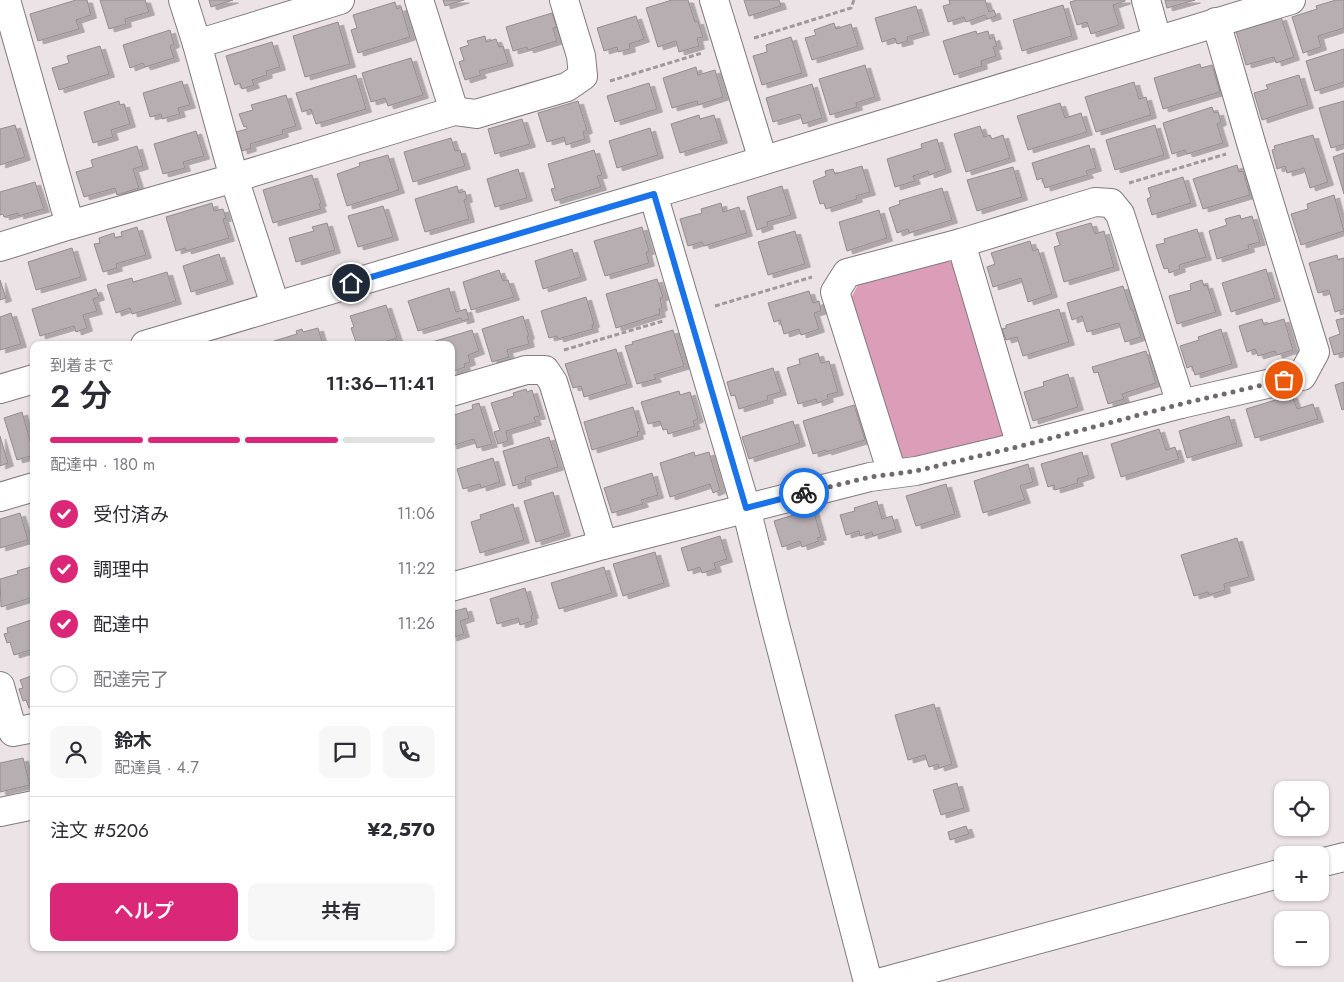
<!DOCTYPE html>
<html lang="ja">
<head>
<meta charset="utf-8">
<style>
	:root { --surface:#fff; --page:#f7f7f7; --text:#2b2b33; --muted:#7c7c81; --line:#e1e1e2; --accent:#db2777 }
	body { margin:0; font-family:Jost,"Noto Sans JP",sans-serif; background:var(--page); color:var(--text); height:100vh; display:flex; flex-direction:column; font-size:19px; white-space:nowrap }
	* { box-sizing:border-box; margin:0 }
	p { font-size:16px; color:var(--muted) }
	.icon { flex:none; width:28px; height:28px; fill:none; stroke:currentColor; stroke-width:2; stroke-linecap:round; stroke-linejoin:round }
	.map { position:relative; flex:1; overflow:hidden }
	.panel { position:absolute; left:30px; top:341px; width:425px; height:610px; display:flex; flex-direction:column; background:var(--surface); border-radius:10px; box-shadow:0 1px 4px #0004 }
	.panel>* { flex:none }
	.tools { position:absolute; left:1274px; top:781px; display:grid; gap:10px }
	.tools a { display:grid; place-items:center; width:55px; height:55px; border-radius:10px; background:var(--surface); box-shadow:0 1px 4px #0004; font-size:25px }
	.pin { position:absolute; display:grid; place-items:center; width:42px; height:42px; color:#fff; margin:-21px; border:2px solid #fff; border-radius:50%; box-shadow:0 1px 5px #0007 }
	.courier { position:absolute; display:grid; place-items:center; width:50px; height:50px; margin:-25px; border:4px solid #1a73e8; border-radius:50%; background:#fff; color:#222; box-shadow:0 1px 6px #0007 }
	.summary em { font-style:normal; font-weight:600 }
	.summary div { display:flex; flex-direction:column-reverse }
	.summary { display:flex; align-items:center; justify-content:space-between; height:85px; padding:0 20px }
	h1 { font-size:32px; font-weight:600; line-height:38px }
	.bar { display:grid; grid-template-columns:repeat(4,1fr); gap:8px 5px; align-content:center; height:60px; padding:0 20px }
	.bar i { height:6px; border-radius:4px; background:var(--line) }
	.bar .current { background:var(--accent) }
	.bar p { grid-column:span 4 }
	.line { display:flex; align-items:center; gap:12px; padding:0 20px; border-top:1px solid var(--line) }
	.line div { flex:1 }
	.round { display:grid; place-items:center; flex:none; width:52px; height:52px; border-radius:10px; background:var(--page) }
	ol { padding:0 20px; list-style:none }
	li { display:flex; align-items:center; gap:15px; height:55px }
	li p { margin-inline-start:auto }
	li .icon { padding:5px; border-radius:50%; background:var(--accent); color:#fff; stroke-width:4 }
	li:last-child { color:var(--muted) }
	li i { width:28px; height:28px; border:2px solid var(--line); border-radius:50% }
	.button { display:flex; gap:10px; margin-top:auto; padding:10px 20px }
	.button a { flex:1; height:58px; border-radius:10px; background:var(--accent); color:#fff; font-size:20px; font-weight:600; line-height:58px; text-align:center }
	.button a+a { background:var(--page); color:var(--text) }
	.map>svg:first-child { display:block }
</style>
</head>
<body>
<div class="map">
<svg width="1344" height="982" viewBox="0 0 1344 982">
	<defs>
		<filter id="shadow"><feDropShadow dx="5.5" dy="3" stdDeviation="0" flood-color="#0004"/></filter>
	</defs>
	<rect width="100%" height="100%" fill="#ece3e6"/>
	<!-- green -->
	<polygon fill="#db9db8" points="946,260 960,266 1007,437 907,460 898,455 850,300 859,283"/>
	<!-- building -->
	<g fill="#b6aeb1" stroke="#958c90" filter="url(#shadow)">
		<polygon points="76,0 87,0 91,15 76,20 79,29 38,41 30,14"/>
		<polygon points="100,0 145,0 149,12 125,19 126,24 109,29"/>
		<polygon points="209,0 233,0 211,7"/>
		<polygon points="443,0 464,0 445,6"/>
		<polygon points="672,0 688,0 695,22 698,21 703,37 697,38 699,46 679,52 676,41 658,47 646,8"/>
		<polygon points="744,0 779,0 781,6 749,16"/>
		<polygon points="949,0 985,0 989,12 994,10 996,16 987,19 985,15 966,22 964,17 948,22 943,6 950,4"/>
		<polygon points="1077,0 1125,0 1125,1 1113,5 1119,25 1091,34 1087,22 1077,25 1070,2"/>
		<polygon points="1165,0 1195,0 1167,8"/>
		<polygon points="1336,0 1344,0 1344,28 1318,36 1321,47 1303,53 1292,17 1317,9 1316,6"/>
		<polygon points="395,2 397,9 401,7 410,37 358,53 351,30 357,28 353,15"/>
		<polygon points="1063,5 1072,36 1022,51 1013,20"/>
		<polygon points="916,6 924,32 907,37 908,41 897,44 895,38 882,42 875,18"/>
		<polygon points="552,13 557,27 553,28 557,41 528,50 527,47 513,51 506,27"/>
		<polygon points="636,16 644,39 629,44 630,49 618,52 617,47 604,51 597,28"/>
		<polygon points="1281,17 1294,57 1276,63 1274,57 1246,65 1236,31"/>
		<polygon points="338,22 350,64 305,77 293,36"/>
		<polygon points="834,23 836,29 851,24 858,46 812,60 805,38 816,35 814,30"/>
		<polygon points="170,30 174,44 170,46 174,58 145,67 143,63 130,68 123,45"/>
		<polygon points="976,31 977,34 988,31 990,39 994,37 997,46 993,47 996,56 981,61 982,66 954,75 943,41"/>
		<polygon points="485,36 486,42 496,39 499,47 503,46 508,63 479,71 481,75 465,80 459,62 464,60 460,48 469,45 467,41"/>
		<polygon points="791,37 802,73 762,85 753,56 767,52 766,45"/>
		<polygon points="272,42 280,67 266,71 267,75 252,80 254,85 242,89 240,83 235,85 226,56"/>
		<polygon points="100,46 109,74 59,90 52,68 69,63 67,56"/>
		<polygon points="1344,49 1344,82 1315,91 1306,61"/>
		<polygon points="411,58 423,95 388,106 385,98 371,102 362,73"/>
		<polygon points="1200,64 1201,68 1212,65 1220,92 1163,109 1154,78"/>
		<polygon points="865,65 875,97 856,103 857,107 830,115 819,79"/>
		<polygon points="696,67 698,75 715,70 723,97 698,105 697,101 672,108 663,78"/>
		<polygon points="356,75 366,109 316,124 311,109 302,112 296,93"/>
		<polygon points="1299,75 1308,105 1262,120 1254,93 1268,89 1266,85"/>
		<polygon points="182,81 190,105 178,108 180,114 162,119 161,114 150,117 143,93"/>
		<polygon points="1134,82 1139,99 1146,97 1151,115 1096,132 1085,97"/>
		<polygon points="649,83 657,109 615,122 607,96"/>
		<polygon points="812,84 822,118 803,124 800,114 773,122 766,98"/>
		<polygon points="286,95 296,126 282,130 283,134 250,144 251,148 242,151 236,132 247,129 246,126 244,127 239,114 253,110 251,105"/>
		<polygon points="119,101 120,105 124,104 130,124 111,130 113,137 93,143 84,112"/>
		<polygon points="578,101 587,130 583,132 585,139 566,145 564,137 547,142 538,113"/>
		<polygon points="1344,101 1344,144 1331,148 1319,108"/>
		<polygon points="1060,103 1065,118 1081,113 1087,132 1028,150 1017,116"/>
		<polygon points="1212,107 1214,113 1218,112 1221,122 1217,124 1223,143 1187,154 1185,150 1172,154 1163,123"/>
		<polygon points="699,115 700,119 714,115 722,140 680,153 671,124"/>
		<polygon points="522,119 530,144 495,154 488,129"/>
		<polygon points="15,125 25,157 0,165 0,129"/>
		<polygon points="1155,125 1164,155 1115,170 1106,140"/>
		<polygon points="980,126 984,137 990,135 992,139 1003,135 1010,158 966,172 954,134"/>
		<polygon points="650,128 658,155 617,168 609,141"/>
		<polygon points="196,131 204,156 183,162 185,168 163,174 154,144"/>
		<polygon points="1313,135 1328,182 1310,188 1304,168 1287,173 1285,166 1277,169 1272,150 1275,149 1274,146"/>
		<polygon points="451,138 455,151 460,150 465,166 413,182 404,152"/>
		<polygon points="937,139 946,169 929,175 928,171 913,176 915,181 895,187 887,159 922,148 921,144"/>
		<polygon points="1089,145 1096,168 1086,171 1088,175 1045,188 1042,178 1037,180 1032,163"/>
		<polygon points="137,146 143,166 133,169 139,188 117,195 115,188 84,197 76,172 93,167 91,160"/>
		<polygon points="594,150 602,175 597,176 601,187 555,201 551,189 555,188 548,164"/>
		<polygon points="1344,153 1344,194 1333,157"/>
		<polygon points="388,155 399,190 347,206 337,174 360,166 359,163"/>
		<polygon points="1237,165 1239,172 1243,171 1250,195 1203,209 1193,179"/>
		<polygon points="862,166 870,192 856,196 857,199 826,209 824,203 820,204 813,181 826,176 825,171 833,169 835,174"/>
		<polygon points="1013,167 1022,197 977,211 967,180"/>
		<polygon points="518,169 527,198 495,207 487,179"/>
		<polygon points="312,175 321,203 319,204 321,209 273,223 263,190"/>
		<polygon points="1183,177 1191,203 1152,215 1147,199 1151,197 1148,188"/>
		<polygon points="35,182 44,209 18,216 18,213 4,217 3,214 0,215 0,192"/>
		<polygon points="457,186 459,193 465,191 467,199 464,200 469,219 425,232 415,199"/>
		<polygon points="782,186 791,215 767,222 768,226 757,230 747,197"/>
		<polygon points="942,188 952,220 909,233 908,229 897,233 889,208 900,204 899,201"/>
		<polygon points="1334,195 1344,231 1301,245 1291,214 1308,209 1307,204"/>
		<polygon points="212,203 214,211 223,209 226,218 223,219 229,238 186,251 185,248 176,251 166,217"/>
		<polygon points="721,203 723,212 739,207 747,233 704,246 702,242 688,246 680,219 702,213 701,209"/>
		<polygon points="383,206 393,237 358,247 348,216"/>
		<polygon points="879,210 887,238 847,251 839,222"/>
		<polygon points="1240,215 1241,219 1252,216 1260,242 1248,245 1249,249 1217,259 1209,231 1227,225 1225,219"/>
		<polygon points="327,223 335,250 296,262 289,238 314,231 312,227"/>
		<polygon points="1091,223 1095,234 1104,231 1114,267 1064,282 1054,247 1060,245 1056,233"/>
		<polygon points="137,227 146,255 116,264 117,268 103,272 94,244 100,243 99,238 114,233 115,238 122,236 121,232"/>
		<polygon points="642,227 649,251 646,252 649,263 605,276 594,241"/>
		<polygon points="1197,229 1206,257 1179,265 1180,269 1169,273 1168,268 1164,269 1156,245 1165,243 1164,239"/>
		<polygon points="795,231 805,264 768,275 758,242"/>
		<polygon points="1030,241 1033,251 1038,249 1052,294 1028,302 1021,278 993,287 987,267 995,264 991,253"/>
		<polygon points="72,248 81,277 36,290 28,262"/>
		<polygon points="572,249 581,277 543,289 535,261"/>
		<polygon points="219,254 228,281 191,292 183,266"/>
		<polygon points="1337,255 1338,260 1344,258 1344,309 1335,312 1329,290 1318,293 1309,263"/>
		<polygon points="1266,269 1275,298 1231,312 1222,283"/>
		<polygon points="499,270 503,281 508,280 514,297 471,310 463,282"/>
		<polygon points="167,272 176,301 132,314 130,308 116,313 107,285 132,278 133,282"/>
		<polygon points="657,279 663,297 660,298 662,307 659,309 660,314 616,328 606,294"/>
		<polygon points="0,280 6,298 0,300"/>
		<polygon points="1202,280 1204,286 1207,285 1216,312 1177,324 1169,296 1191,290 1190,284"/>
		<polygon points="1123,286 1131,310 1133,310 1141,337 1125,342 1119,323 1087,332 1082,316 1072,320 1067,303"/>
		<polygon points="449,288 456,312 466,309 469,319 462,321 461,318 418,331 408,301"/>
		<polygon points="96,289 99,297 93,299 97,311 83,315 87,328 76,332 74,326 40,336 32,309"/>
		<polygon points="809,291 813,303 819,301 821,311 814,313 819,329 801,335 799,329 784,334 780,320 774,322 768,303"/>
		<polygon points="586,297 594,324 592,325 593,329 558,339 557,336 549,338 541,311"/>
		<polygon points="386,305 397,338 375,345 357,345 351,328 354,327 350,316"/>
		<polygon points="1059,309 1069,342 1023,356 1017,337 1006,340 1002,329 1006,328 1006,325"/>
		<polygon points="11,313 21,344 0,350 0,317"/>
		<polygon points="523,316 529,336 527,336 529,344 507,350 509,357 492,362 482,329"/>
		<polygon points="1344,318 1344,352 1334,355 1329,338 1340,334 1336,320"/>
		<polygon points="1262,319 1264,325 1284,319 1293,350 1277,355 1275,351 1258,356 1255,349 1247,352 1239,326"/>
		<polygon points="318,328 323,345 275,345 274,341 297,334 296,331 302,329 303,332"/>
		<polygon points="1221,329 1232,364 1195,375 1192,366 1187,368 1180,346 1199,340 1198,337"/>
		<polygon points="472,330 479,351 468,355 470,362 464,364 465,367 451,372 451,345 422,345"/>
		<polygon points="673,330 684,366 654,375 656,379 637,384 625,346 633,344 632,342"/>
		<polygon points="616,349 627,384 584,397 581,386 573,388 565,364"/>
		<polygon points="1146,351 1156,383 1122,394 1124,399 1108,404 1098,372 1094,373 1092,367"/>
		<polygon points="818,353 821,363 829,361 838,392 827,395 828,399 817,403 816,399 798,404 787,368 800,364 799,359"/>
		<polygon points="773,368 781,392 767,396 768,400 739,409 735,395 731,396 727,382"/>
		<polygon points="1068,374 1078,407 1033,421 1024,392 1044,386 1043,382"/>
		<polygon points="1344,382 1344,409 1342,410 1335,385"/>
		<polygon points="526,389 527,392 532,390 540,416 534,417 536,422 506,431 508,441 498,444 494,432 500,430 491,403 514,396 513,393"/>
		<polygon points="679,391 680,395 690,392 698,419 693,421 695,426 668,434 667,429 663,430 660,421 648,424 641,402"/>
		<polygon points="1292,395 1297,409 1313,404 1318,419 1255,438 1246,409"/>
		<polygon points="479,403 492,444 477,448 474,439 451,446 451,416 473,409 472,405"/>
		<polygon points="854,405 865,440 826,452 826,450 813,454 803,421"/>
		<polygon points="633,407 640,431 637,432 638,436 592,450 584,422"/>
		<polygon points="22,412 34,455 17,460 4,418"/>
		<polygon points="1229,416 1237,443 1187,458 1179,431"/>
		<polygon points="793,421 800,443 749,459 742,437"/>
		<polygon points="1159,429 1166,450 1175,447 1179,459 1121,477 1111,444"/>
		<polygon points="0,436 8,463 0,466"/>
		<polygon points="549,437 558,467 525,477 526,482 513,486 503,451"/>
		<polygon points="694,452 695,456 709,452 720,490 713,493 710,484 670,497 660,463"/>
		<polygon points="1082,452 1089,475 1077,479 1078,483 1055,490 1054,485 1048,487 1041,464"/>
		<polygon points="493,458 500,482 481,488 480,484 463,489 457,469"/>
		<polygon points="1028,464 1033,482 1020,486 1025,500 983,513 974,481"/>
		<polygon points="652,473 658,495 641,500 643,504 612,513 604,488"/>
		<polygon points="946,484 955,514 916,526 906,496"/>
		<polygon points="553,492 565,533 536,542 524,501"/>
		<polygon points="877,501 882,519 892,516 896,529 873,536 872,532 860,536 859,531 846,535 840,515 855,511 854,508"/>
		<polygon points="513,504 524,540 480,553 471,522 481,519 480,515"/>
		<polygon points="813,509 821,537 817,538 819,541 802,547 800,541 782,547 774,521"/>
		<polygon points="20,513 28,540 0,548 0,519"/>
		<polygon points="720,536 727,559 714,563 716,569 702,573 700,567 688,571 681,548"/>
		<polygon points="1237,538 1249,577 1224,584 1225,590 1209,595 1208,592 1194,596 1181,555"/>
		<polygon points="655,552 664,583 623,596 613,564"/>
		<polygon points="34,566 34,597 1,607 0,579 18,574 17,571"/>
		<polygon points="604,567 612,593 559,609 551,583"/>
		<polygon points="525,588 533,615 531,616 532,621 520,625 518,618 497,624 490,599"/>
		<polygon points="466,608 469,618 460,621 464,634 451,638 451,612"/>
		<polygon points="34,619 34,649 14,655 10,642 7,643 4,634 8,633 7,628"/>
		<polygon points="34,675 34,706 29,708 26,700 23,701 19,689 23,688 20,680"/>
		<polygon points="934,704 952,764 939,768 938,764 929,767 925,755 908,760 895,715"/>
		<polygon points="23,758 30,785 0,792 0,763"/>
		<polygon points="957,783 964,808 941,815 933,790"/>
		<polygon points="966,826 969,834 950,840 948,832"/>
	</g>
	<g fill="none" stroke-linecap="round" stroke-linejoin="round">
		<!-- minor casing -->
		<g stroke="#827a7d" stroke-width="30">
			<g id="minor">
				<polyline points="6,0 70,225"/>
				<polyline points="183,0 197,44 234,178 275,305"/>
				<polyline points="419,0 454,111"/>
				<polyline points="714,0 763,160"/>
				<polyline points="1146,0 1157,40"/>
				<polyline points="197,44 340,0"/>
				<polyline points="653,194 1291,0"/>
				<polyline points="961,243 1021,446"/>
				<polyline points="0,247 70,225 234,178 454,111 476,114 567,87 583,76 581,56 564,0"/>
				<polyline points="145,345 653,194 746,508 774,621 868,982"/>
				<polyline points="0,389 34,379"/>
				<polyline points="451,392 526,370 545,370 553,382 603,545"/>
				<polyline points="892,473 835,292 847,273 961,243 1095,202 1111,203 1120,214 1181,404"/>
				<polyline points="0,497 34,487"/>
				<polyline points="451,587 603,545 870,477 916,471 1021,446 1181,404 1302,376 1315,352 1252,146 1216,22"/>
				<polyline points="0,686 13,732 34,728"/>
				<polyline points="0,812 34,805"/>
				<polyline points="1320,863 1344,857"/>
				<polyline points="882,982 1282,873"/>
			</g>
		</g>
		<!-- path -->
		<g stroke="#a0999b" stroke-width="3" stroke-dasharray="5 2.5" stroke-linecap="butt">
			<polyline points="754,38 851,8 854,0"/>
			<polyline points="610,81 702,53"/>
			<polyline points="1129,183 1226,154"/>
			<polyline points="715,306 812,277"/>
			<polyline points="564,350 663,321"/>
		</g>
		<!-- minor -->
		<use href="#minor" stroke="#fff" stroke-width="28"/>
	</g>
	<g fill="none" stroke-linecap="round" stroke-linejoin="round">
		<!-- done -->
		<polyline stroke="#6f6a6c" stroke-width="5" stroke-dasharray="0 9" points="804,493 870,477 916,471 1021,446 1181,404 1284,380"/>
		<!-- route -->
		<polyline stroke="#1a73e8" stroke-width="6" points="351,283 654,194 746,508 804,493"/>
	</g>
</svg>
<div class="tools">
<a><svg class="icon" aria-label="locate" viewBox="0 0 24 24"><circle cx="12" cy="12" r="6"/><path d="M12 2v4M12 18v4M2 12h4M18 12h4"/></svg></a>
<a>+</a>
<a>−</a>
</div>
<div class="pin" style="left:1284px;top:380px;background:#ea580c"><svg class="icon" aria-label="bag" viewBox="0 0 24 24"><path d="M5 8h14l-1 12H6zM9 8a3 3 0 0 1 6 0"/></svg></div>
<div class="pin" style="left:351px;top:283px;background:#1f2937"><svg class="icon" aria-label="home" viewBox="0 0 24 24"><path d="M3 11l9-7 9 7M6 9v11h12V9"/></svg></div>
<div class="courier" style="left:804px;top:493px"><svg class="icon" aria-label="bike" viewBox="0 0 24 24"><circle cx="6" cy="16" r="4"/><circle cx="18" cy="16" r="4"/><path d="M6 16l4-8h5l3 8M10 8l3 8H6M13 5h3"/></svg></div>
<section class="panel">
<div class="summary"><div><h1>2 分</h1><p>到着まで</p></div><em>11:36–11:41</em></div>
<div class="bar"><i class="current"></i><i class="current"></i><i class="current"></i><i></i><p>配達中 · 180 m</p></div>
<ol>
<li><svg class="icon" aria-label="check" viewBox="0 0 24 24"><path d="M5 12l5 5 9-10"/></svg>受付済み<p>11:06</p></li>
<li><svg class="icon" aria-label="check" viewBox="0 0 24 24"><path d="M5 12l5 5 9-10"/></svg>調理中<p>11:22</p></li>
<li><svg class="icon" aria-label="check" viewBox="0 0 24 24"><path d="M5 12l5 5 9-10"/></svg>配達中<p>11:26</p></li>
<li><i></i>配達完了</li>
</ol>
<div class="line" style="height:90px"><a class="round"><svg class="icon" aria-label="person" viewBox="0 0 24 24"><circle cx="12" cy="8" r="4"/><path d="M4 21q1-7 8-7t8 7"/></svg></a><div><b>鈴木</b><p>配達員 · 4.7</p></div><a class="round"><svg class="icon" aria-label="chat" viewBox="0 0 24 24"><path d="M4 5h16v11H9l-5 4z"/></svg></a><a class="round"><svg class="icon" aria-label="phone" viewBox="0 0 24 24"><path d="M5 4h4l2 5-3 2q2 4 5 5l2-3 5 2v4C11 20 4 13 5 4z"/></svg></a></div>
<div class="line" style="height:65px"><div>注文 #5206</div><b>¥2,570</b></div>
<div class="button"><a>ヘルプ</a><a>共有</a></div>
</section>
</div>
</body>
</html>
